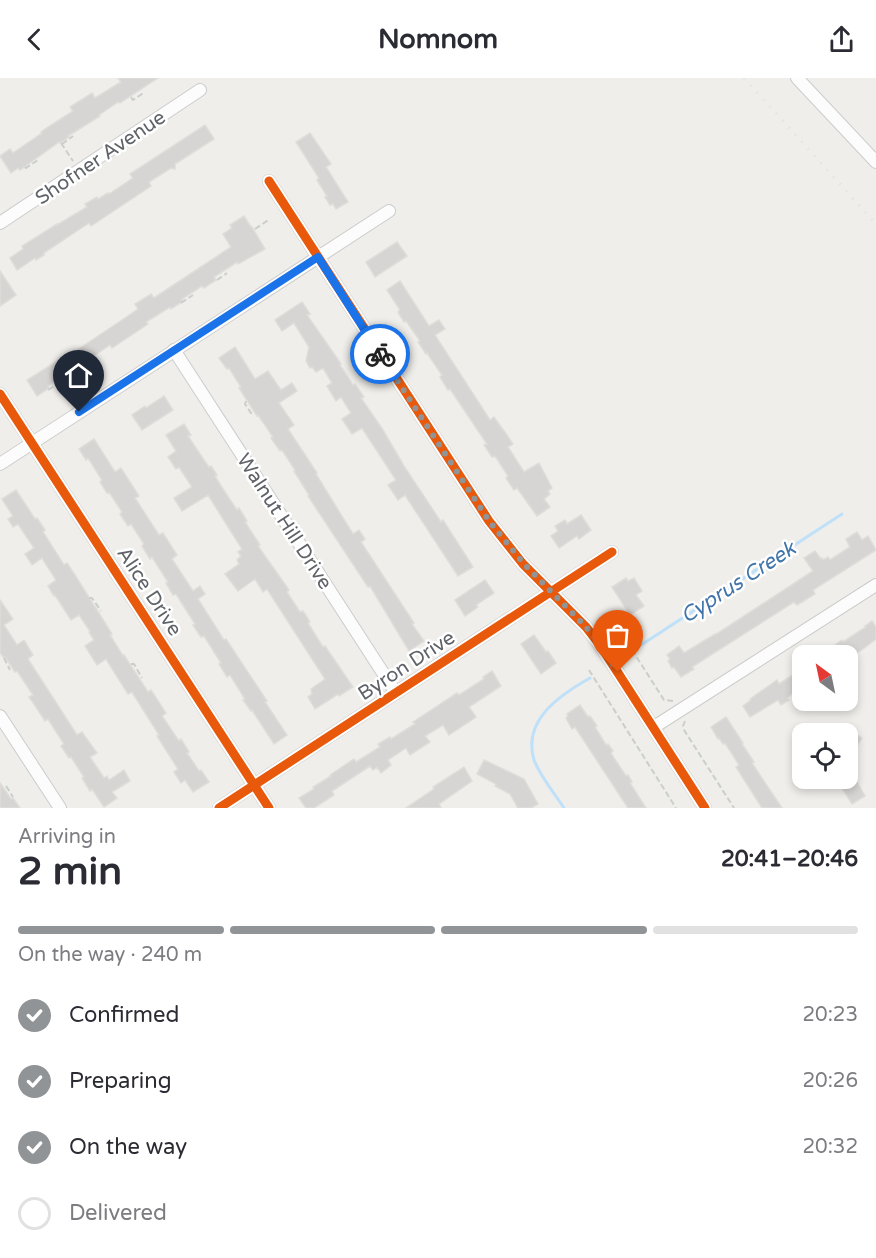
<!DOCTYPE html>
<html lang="en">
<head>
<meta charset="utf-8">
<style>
	:root { --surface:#fff; --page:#f7f7f7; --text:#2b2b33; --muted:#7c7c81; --line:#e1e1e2; --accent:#919496 }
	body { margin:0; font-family:"Varela Round",sans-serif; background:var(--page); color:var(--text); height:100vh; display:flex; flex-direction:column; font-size:22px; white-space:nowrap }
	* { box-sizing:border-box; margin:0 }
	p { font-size:20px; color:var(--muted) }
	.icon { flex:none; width:33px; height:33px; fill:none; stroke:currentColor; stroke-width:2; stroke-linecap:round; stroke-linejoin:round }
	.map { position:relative; height:730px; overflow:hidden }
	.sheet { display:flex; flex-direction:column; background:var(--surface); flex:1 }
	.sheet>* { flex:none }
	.needle { width:39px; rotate:327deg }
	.tools { position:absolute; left:792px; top:567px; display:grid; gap:12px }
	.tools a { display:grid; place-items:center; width:66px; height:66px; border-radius:12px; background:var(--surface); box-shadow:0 3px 9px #0003; font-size:30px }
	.pin { position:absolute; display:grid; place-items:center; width:51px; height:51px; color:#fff; margin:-62px -26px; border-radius:50% 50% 50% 0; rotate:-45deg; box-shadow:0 0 6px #0007 }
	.pin .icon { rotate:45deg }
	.courier { position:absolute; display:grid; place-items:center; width:60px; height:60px; margin:-30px; border:4px solid #1a73e8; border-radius:50%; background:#fff; color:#222; box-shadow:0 2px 8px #0007 }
	.overview em { font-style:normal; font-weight:700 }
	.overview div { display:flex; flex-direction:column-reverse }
	.overview { display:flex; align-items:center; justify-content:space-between; height:102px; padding:0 18px }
	h1 { font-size:39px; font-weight:700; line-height:45px }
	.bar { display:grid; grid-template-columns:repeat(4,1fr); gap:9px 6px; align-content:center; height:72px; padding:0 18px }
	.bar i { height:8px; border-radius:4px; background:var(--line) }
	.bar .on { background:var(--accent) }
	.bar p { grid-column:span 4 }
	ol { padding:0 18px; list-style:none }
	li { display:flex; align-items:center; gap:18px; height:66px }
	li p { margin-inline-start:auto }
	li .icon { padding:6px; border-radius:50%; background:var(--accent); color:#fff; stroke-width:4 }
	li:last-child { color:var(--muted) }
	li i { width:33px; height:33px; border:3px solid var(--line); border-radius:50% }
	header { display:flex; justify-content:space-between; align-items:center; height:78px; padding:0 18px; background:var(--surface); font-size:27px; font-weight:700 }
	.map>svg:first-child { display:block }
</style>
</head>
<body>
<header><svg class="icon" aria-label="back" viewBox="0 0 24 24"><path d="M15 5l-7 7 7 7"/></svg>Nomnom<svg class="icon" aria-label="share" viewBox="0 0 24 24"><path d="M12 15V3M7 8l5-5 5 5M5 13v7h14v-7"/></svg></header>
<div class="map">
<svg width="876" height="730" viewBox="0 0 876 730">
	<rect width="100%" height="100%" fill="#efeeea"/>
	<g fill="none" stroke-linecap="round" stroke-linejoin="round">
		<!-- stream -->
		<g stroke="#bfe0f9" stroke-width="3">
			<polyline points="635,571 842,436"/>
			<path d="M564,730C555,716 540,698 534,682C522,642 560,617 590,600"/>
		</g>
	</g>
	<!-- building -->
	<g fill="#d6d5d3" stroke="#deddd9" stroke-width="1.5">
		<polygon points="118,0 158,0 120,25 118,24 99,37 100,38 68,58 69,59 60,65 59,64 20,92 18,90 11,95 0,78 10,71 13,75 42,55 41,54 45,51 73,33 70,29 92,15 95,20 121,4"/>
		<polygon points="205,47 214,61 175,86 175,91 171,90 149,104 151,108 91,148 89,145 44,175 44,177 36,182 35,180 17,192 10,180 23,171 22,168 57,146 57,147 87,129 85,126 97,119 98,121 108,115 109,116 133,100 130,96"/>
		<polygon points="310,55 331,86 326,89 348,124 336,131 333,126 330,127 325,119 327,118 317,102 319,100 296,64"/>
		<polygon points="244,138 251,149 252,149 265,171 238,186 237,184 214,199 216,202 204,210 202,208 182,221 183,223 171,231 170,229 146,244 148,246 112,270 110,267 94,278 95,280 68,298 67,296 48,308 49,310 37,318 27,302 70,275 71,276 125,240 138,231 135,226 151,216 154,220 231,169 223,156 232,150 230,147"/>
		<polygon points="397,164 407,178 375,199 366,184"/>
		<polygon points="0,193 16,217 0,228"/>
		<polygon points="400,203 429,248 439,242 445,251 435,257 490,342 494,339 507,357 513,366 508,369 524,394 539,385 552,410 548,413 550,416 544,421 550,429 537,438 517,410 514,412 506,400 508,398 495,378 492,379 484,367 487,366 450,311 448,312 440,299 442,297 427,275 426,276 418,264 420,263 406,243 404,244 398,234 400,232 387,212"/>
		<polygon points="302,224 310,236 307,237 341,286 340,287 353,307 355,306 364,319 361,320 383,352 404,388 441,444 443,442 473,489 458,498 405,417 398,422 388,407 396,402 362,350 352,356 342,341 351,335 341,319 336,323 327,308 332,305 323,290 316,294 312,289 310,290 306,283 309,269 294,245 282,253 275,242"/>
		<polygon points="235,269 255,301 268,293 281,312 292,305 297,313 279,325 294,347 288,351 317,395 316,396 353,456 359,452 365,461 361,464 414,545 412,546 424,563 409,573 370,508 368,509 308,418 309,417 294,393 295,392 282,372 280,373 271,360 273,359 258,337 257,338 239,310 241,309 229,290 227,291 219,280"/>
		<polygon points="164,318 173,332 142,352 132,337 145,328 146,330"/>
		<polygon points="184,346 191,357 188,358 204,382 209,389 211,388 217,397 215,398 221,408 237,432 239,430 247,443 245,444 260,467 258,468 289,512 287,514 300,534 303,533 310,544 308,545 323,569 325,568 353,609 339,618 338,616 315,631 308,619 312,616 311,611 325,601 267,511 263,514 255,501 238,513 225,496 239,486 237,482 241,478 238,474 242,471 208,417 182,433 174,420 192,409 179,389 176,391 168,379 176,373 166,357"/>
		<polygon points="94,361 115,394 121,390 139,418 135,420 159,457 163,455 177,477 172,481 193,513 200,508 205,516 198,521 224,562 226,561 267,623 265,624 287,657 274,666 252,632 251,633 243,622 245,621 230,597 227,599 219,586 221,585 204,558 201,559 193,547 195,546 176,516 173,517 166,505 168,504 152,479 150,481 142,468 144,466 131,446 128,448 120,436 122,434 109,414 107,415 100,404 102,402 88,380 86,382 79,371"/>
		<polygon points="16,412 35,441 37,440 45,452 43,454 64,487 67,485 75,497 112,556 110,557 123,578 124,577 148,614 151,612 166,635 162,638 179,663 181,661 189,674 187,675 199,693 201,692 209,704 193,714 185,702 181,705 174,694 178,691 157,658 159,657 132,614 128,616 106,581 97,587 85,568 94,562 89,554 90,553 79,537 71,542 55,517 54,518 48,508 56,502 42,480 32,487 25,476 34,470 18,446 13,449 8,441 13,438 2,421"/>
		<polygon points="581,437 591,452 579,461 577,458 559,470 551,458 558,453 555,448 565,442 567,446"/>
		<polygon points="857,454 862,462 868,458 876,472 813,512 815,516 797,527 794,524 692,589 694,591 681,599 674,589 672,590 668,583 670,581 667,577 679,568 684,575 715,556 715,557 813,493 804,480 815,473 821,481 822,480 823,482 828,479 830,482 850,469 846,461"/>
		<polygon points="626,500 628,503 634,500 642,513 636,517 644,528 630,537 612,509"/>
		<polygon points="485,502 494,515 476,527 478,529 465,538 455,522"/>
		<polygon points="0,522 13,541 4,547 17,567 24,562 33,577 28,581 77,657 82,654 97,675 90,679 104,700 107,698 109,702 124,692 130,703 112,714 117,720 104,729 92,711 90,713 82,700 84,699 71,679 69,680 61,668 64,666 48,641 45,643 34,626 29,619 33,617 17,593 15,594 5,579 4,580 0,575"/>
		<polygon points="872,543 876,549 876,561 863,571 852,578 822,578 836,568 835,567 842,562 843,564 866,549 865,548"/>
		<polygon points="534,557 546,574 548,573 556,585 541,596 521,566"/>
		<polygon points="492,593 501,608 469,629 476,639 449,657 443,647 425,658 430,664 410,677 406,670 388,682 391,687 381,695 377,689 373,692 370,688 332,713 334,717 314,730 306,730 299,720 314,711 313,709 331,698 330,697 354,681 356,684 380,669 378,666 390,659 391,661 415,646 413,644 457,615 459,617 484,601 483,599"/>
		<polygon points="796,595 802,604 802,608 787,620 789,622 781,627 778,622 750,639 743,628 751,622 750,621 777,602 779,606"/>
		<polygon points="580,627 588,639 590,638 597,648 595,649 606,667 608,666 613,673 611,675 614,680 626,698 628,697 632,704 630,705 646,730 628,730 575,649 572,651 566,640 568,638 567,636"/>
		<polygon points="726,639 743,665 742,666 754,684 752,685 782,730 762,730 736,689 739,687 725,665 723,666 719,660 718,661 711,649"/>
		<polygon points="848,652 862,660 848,682"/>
		<polygon points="484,682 524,701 538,726 531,730 518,730 510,716 495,708 496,706 477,696"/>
		<polygon points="464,689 472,703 439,726 441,730 406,730 434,711 433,709"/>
		<polygon points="852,700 855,705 857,704 865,718 852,726 840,707"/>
		<polygon points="0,705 11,721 13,720 20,730 0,730"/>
	</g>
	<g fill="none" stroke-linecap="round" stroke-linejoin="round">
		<!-- minor casing -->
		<g stroke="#cbcccc" stroke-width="14">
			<g id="minor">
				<polyline points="797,0 876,84"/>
				<polyline points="269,103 489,443 523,486 586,549 600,567 705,730"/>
				<polyline points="0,145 200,12"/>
				<polyline points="174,272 396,615"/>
				<polyline points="0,316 269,730"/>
				<polyline points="0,386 389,133"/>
				<polyline points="0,638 60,730"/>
				<polyline points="654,649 876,507"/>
				<polyline points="219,730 612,474"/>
			</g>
		</g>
		<!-- path -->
		<g stroke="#cacfcc" stroke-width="2" stroke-dasharray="6 3" stroke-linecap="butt">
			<polyline points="131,19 133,22 145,14"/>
			<polyline points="61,65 73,83"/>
			<polyline points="62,66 73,58"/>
			<polyline points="25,89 26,90 38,82"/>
			<polyline points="255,151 270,141"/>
			<polyline points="217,202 227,195"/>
			<polyline points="181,225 193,217"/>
			<polyline points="80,291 83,291 93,285"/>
			<polyline points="48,312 59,305"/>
			<polyline points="246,323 245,326 253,338"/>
			<polyline points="89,520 92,520 101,533"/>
			<polyline points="627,564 664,622 673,623"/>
			<polyline points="4,580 10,592"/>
			<polyline points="131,586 134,586 142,600"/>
			<polyline points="589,592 676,730"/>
			<polyline points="685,643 683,648 684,652 734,730"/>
			<polyline points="6,708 13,719"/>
		</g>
		<!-- minor -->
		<use href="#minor" stroke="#fdfcfc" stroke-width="12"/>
		<!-- rail -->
		<polyline stroke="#e4e4e4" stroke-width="3" stroke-dasharray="1.5 8" stroke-linecap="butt" points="744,0 876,146"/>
		<!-- cycleway casing -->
		<g stroke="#fff" stroke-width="13">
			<g id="cycleway">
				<polyline points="269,103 489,443 523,486 586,549 600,567 705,730"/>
				<polyline points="0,316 269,730"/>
				<polyline points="219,730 612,474"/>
			</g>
		</g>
		<!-- cycleway -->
		<use href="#cycleway" stroke="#e8590c" stroke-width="9"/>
	</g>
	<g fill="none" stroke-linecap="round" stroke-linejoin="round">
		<!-- done -->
		<polyline stroke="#919496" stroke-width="6" stroke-dasharray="0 10.8" points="380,276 489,443 524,486 586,549 600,567 618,594"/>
		<!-- route -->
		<polyline stroke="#1a73e8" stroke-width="8" points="79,334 318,179 380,276"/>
	</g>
	<g text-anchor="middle" stroke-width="5" stroke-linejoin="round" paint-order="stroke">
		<!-- street labels -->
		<g font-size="20" fill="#5f6368" stroke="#fff">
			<text transform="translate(100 79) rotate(-34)" y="7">Shofner Avenue</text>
			<text transform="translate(285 443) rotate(57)" y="7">Walnut Hill Drive</text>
			<text transform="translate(150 513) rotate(57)" y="7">Alice Drive</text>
			<text transform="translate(406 587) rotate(-33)" y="7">Byron Drive</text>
		</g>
		<!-- water labels -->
		<g font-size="21" font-style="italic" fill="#4174aa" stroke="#fff">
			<text transform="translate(738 504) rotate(-33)" y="7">Cyprus Creek</text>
		</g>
	</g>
</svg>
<div class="tools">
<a><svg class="needle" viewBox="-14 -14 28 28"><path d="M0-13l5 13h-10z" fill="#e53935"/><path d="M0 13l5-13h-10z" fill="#7c7c81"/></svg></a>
<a><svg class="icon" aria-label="locate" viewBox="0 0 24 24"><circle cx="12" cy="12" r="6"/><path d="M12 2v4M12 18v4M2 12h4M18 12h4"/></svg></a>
</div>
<div class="pin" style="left:618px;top:594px;background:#ea580c"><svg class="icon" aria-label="bag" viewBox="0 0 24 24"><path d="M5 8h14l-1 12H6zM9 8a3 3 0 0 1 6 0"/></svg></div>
<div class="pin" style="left:79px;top:334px;background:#1f2937"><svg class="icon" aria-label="home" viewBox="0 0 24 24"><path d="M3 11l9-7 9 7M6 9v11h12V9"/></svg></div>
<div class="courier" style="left:380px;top:276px"><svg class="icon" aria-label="bike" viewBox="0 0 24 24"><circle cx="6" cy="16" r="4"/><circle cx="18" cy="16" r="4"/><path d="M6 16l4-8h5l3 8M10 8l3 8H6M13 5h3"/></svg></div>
</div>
<section class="sheet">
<div class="overview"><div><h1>2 min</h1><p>Arriving in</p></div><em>20:41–20:46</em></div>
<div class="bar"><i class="on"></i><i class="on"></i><i class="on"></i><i></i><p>On the way · 240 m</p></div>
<ol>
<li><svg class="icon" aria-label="check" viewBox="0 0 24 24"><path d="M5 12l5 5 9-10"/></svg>Confirmed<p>20:23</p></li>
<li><svg class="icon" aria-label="check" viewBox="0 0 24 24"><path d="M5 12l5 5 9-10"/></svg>Preparing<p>20:26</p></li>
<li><svg class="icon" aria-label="check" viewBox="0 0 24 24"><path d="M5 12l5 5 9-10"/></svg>On the way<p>20:32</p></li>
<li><i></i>Delivered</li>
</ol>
</section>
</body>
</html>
